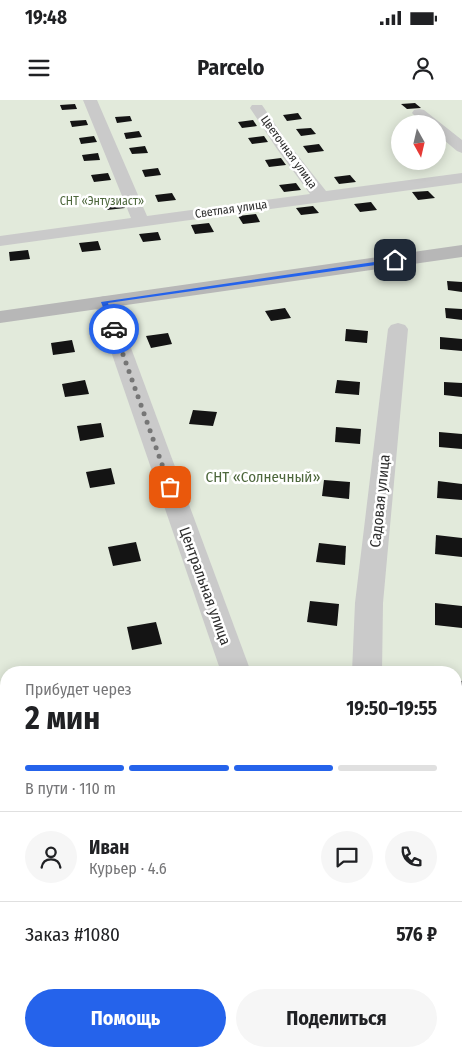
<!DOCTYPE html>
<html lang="ru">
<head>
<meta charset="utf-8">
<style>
	:root { --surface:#fff; --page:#f6f6f6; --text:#202124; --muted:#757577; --line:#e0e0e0; --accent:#2563eb }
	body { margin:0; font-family:"Fira Sans Condensed",sans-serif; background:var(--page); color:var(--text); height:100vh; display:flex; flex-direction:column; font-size:19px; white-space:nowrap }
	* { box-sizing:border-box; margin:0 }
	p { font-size:16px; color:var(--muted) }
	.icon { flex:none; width:28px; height:28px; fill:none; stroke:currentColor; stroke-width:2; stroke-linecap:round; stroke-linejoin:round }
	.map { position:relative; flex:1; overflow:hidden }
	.panel { position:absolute; left:0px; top:566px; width:462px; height:391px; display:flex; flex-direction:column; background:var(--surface); border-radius:20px 20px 0 0; box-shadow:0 2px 12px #0003 }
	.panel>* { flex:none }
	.needle { width:32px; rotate:172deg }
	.controls { position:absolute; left:391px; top:15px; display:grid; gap:10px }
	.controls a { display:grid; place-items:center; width:55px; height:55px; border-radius:50%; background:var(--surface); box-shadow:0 2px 12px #0003; font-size:25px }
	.pin { position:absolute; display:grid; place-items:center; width:42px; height:42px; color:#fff; margin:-21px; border-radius:10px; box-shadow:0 2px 8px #0006 }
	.courier { position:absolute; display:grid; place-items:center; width:50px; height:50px; margin:-25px; border:4px solid #2563eb; border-radius:50%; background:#fff; color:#222; box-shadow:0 1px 6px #0007 }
	.summary em { font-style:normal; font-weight:700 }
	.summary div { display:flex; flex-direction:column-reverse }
	.summary { display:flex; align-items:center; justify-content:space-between; height:85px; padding:0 25px }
	h1 { font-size:32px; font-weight:700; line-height:38px }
	.bar { display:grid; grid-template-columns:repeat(4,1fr); gap:8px 5px; align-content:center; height:60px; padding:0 25px }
	.bar i { height:6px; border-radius:4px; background:var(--line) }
	.bar .current { background:var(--accent) }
	.bar p { grid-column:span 4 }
	.line { display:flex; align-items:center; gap:12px; padding:0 25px; border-top:1px solid var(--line) }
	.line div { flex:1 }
	.round { display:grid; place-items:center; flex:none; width:52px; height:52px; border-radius:26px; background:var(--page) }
	.primary-button { display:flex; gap:10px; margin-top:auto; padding:10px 25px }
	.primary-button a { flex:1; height:58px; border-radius:30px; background:var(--accent); color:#fff; font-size:20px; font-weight:700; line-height:58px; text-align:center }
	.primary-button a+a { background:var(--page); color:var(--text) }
	.status { display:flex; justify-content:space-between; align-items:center; height:35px; padding:0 25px; background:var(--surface); direction:ltr }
	.status svg { height:14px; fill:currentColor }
	header { display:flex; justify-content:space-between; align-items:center; height:65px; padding:0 25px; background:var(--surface); font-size:22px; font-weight:700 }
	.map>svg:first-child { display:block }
</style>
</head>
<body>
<div class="status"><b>19:48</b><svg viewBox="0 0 49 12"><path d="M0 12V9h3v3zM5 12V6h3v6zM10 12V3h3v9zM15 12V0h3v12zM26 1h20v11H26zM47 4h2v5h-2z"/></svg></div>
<header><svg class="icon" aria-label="menu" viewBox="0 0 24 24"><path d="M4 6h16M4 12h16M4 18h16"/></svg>Parcelo<svg class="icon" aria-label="person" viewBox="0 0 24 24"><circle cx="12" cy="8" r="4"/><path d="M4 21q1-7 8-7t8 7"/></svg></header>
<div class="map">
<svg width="462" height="957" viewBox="0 0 462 957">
	<rect width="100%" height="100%" fill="#fff"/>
	<!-- green -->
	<path fill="#e2eadb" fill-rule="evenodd" d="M0,0H462V957H0ZM400,24H438V61H400ZM6,572H456V951H6Z"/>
	<!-- building -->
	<g fill="#141414">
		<polygon points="415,3 421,8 407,9 401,4"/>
		<polygon points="75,4 77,9 62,10 60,5"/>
		<polygon points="298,13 302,19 287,21 283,15"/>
		<polygon points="130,16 132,21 117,23 115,17"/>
		<polygon points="86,20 88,25 72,27 70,21"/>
		<polygon points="253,20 257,26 242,28 238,22"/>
		<polygon points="311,28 316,34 301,36 296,29"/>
		<polygon points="139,31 142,37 126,39 124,33"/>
		<polygon points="94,36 97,42 81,44 79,38"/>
		<polygon points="264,36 268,42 252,44 248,38"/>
		<polygon points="319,44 324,51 308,53 303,46"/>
		<polygon points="145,46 148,53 132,54 129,48"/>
		<polygon points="98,53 100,60 84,61 82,55"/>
		<polygon points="281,58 286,65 269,67 265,60"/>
		<polygon points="158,68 161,75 145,77 142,70"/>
		<polygon points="108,73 111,80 94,82 91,75"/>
		<polygon points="350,75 356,82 339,84 334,77"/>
		<polygon points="296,83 301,90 284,92 279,85"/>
		<polygon points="428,91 435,98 418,100 412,92"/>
		<polygon points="172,93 176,100 158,102 155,95"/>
		<polygon points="122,101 125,108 107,110 105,103"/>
		<polygon points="371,102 377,110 360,112 354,104"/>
		<polygon points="313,106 319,113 301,115 296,108"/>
		<polygon points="256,114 260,122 243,124 238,116"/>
		<polygon points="209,123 214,132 195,134 191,125"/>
		<polygon points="158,132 161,140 143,142 139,134"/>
		<polygon points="98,141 101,150 82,152 79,143"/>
		<polygon points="28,150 30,159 10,161 9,152"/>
		<polygon points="447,181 462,182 462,192 448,190"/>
		<polygon points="285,208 291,218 271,221 265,211"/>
		<polygon points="445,208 462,209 462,220 446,218"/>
		<polygon points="346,229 368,231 367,243 345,241"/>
		<polygon points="168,233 172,244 151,248 146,236"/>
		<polygon points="440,237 462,239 462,251 440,249"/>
		<polygon points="72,240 75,252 53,255 51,243"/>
		<polygon points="85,280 89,294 65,297 62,284"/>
		<polygon points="337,280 360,282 359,295 335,293"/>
		<polygon points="444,282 462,283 462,297 444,295"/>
		<polygon points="193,310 217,312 213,326 189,324"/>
		<polygon points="101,323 104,337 80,341 77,326"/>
		<polygon points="336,327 361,329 360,344 335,342"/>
		<polygon points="439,332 462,334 462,349 439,347"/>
		<polygon points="111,368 115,384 90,388 86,372"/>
		<polygon points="324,380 350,382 349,399 322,396"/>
		<polygon points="438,381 462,384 462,400 437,398"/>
		<polygon points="436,435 462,438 462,457 435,454"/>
		<polygon points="136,442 141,461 113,466 108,447"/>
		<polygon points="319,443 346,446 345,465 316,462"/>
		<polygon points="310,501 339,504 337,526 307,522"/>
		<polygon points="435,503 462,506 462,528 435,525"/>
		<polygon points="156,522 162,544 132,550 127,527"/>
		<polygon points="456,580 462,581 462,606 456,606"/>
		<polygon points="456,687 461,688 462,718 456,717"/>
		<polygon points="6,813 6,850 0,851 0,814"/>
		<polygon points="6,922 6,951 31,951 31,957 0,957 0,924"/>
	</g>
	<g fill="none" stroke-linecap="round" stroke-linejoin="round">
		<!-- street -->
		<g fill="#cacaca" fill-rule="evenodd">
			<polygon points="83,0 97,0 147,116 310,94 277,49 250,8 252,5 262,5 288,43 326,91 462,73 462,83 0,146 0,136 131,118"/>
			<polygon points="419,9 424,10 462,40 462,53 457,51 438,35 438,24 423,24 412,13 414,10"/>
			<polygon points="104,196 111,198 114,202 251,572 221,572 94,202 97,198"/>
			<polygon points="398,223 405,225 408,229 383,503 382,572 352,572 355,503 388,229 391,225"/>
			<polygon points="456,753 462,754 462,788 456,787"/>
			<polygon points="352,951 393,951 395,957 354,957"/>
		</g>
		<!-- secondary -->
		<polygon fill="#b7b7b7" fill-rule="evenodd" points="462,145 462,157 0,223 0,211"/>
	</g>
	<!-- route -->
	<polygon fill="#2563eb" points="395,159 397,162 108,203 117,229 114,231 111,229 101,202"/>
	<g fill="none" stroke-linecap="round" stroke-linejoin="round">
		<!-- done -->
		<polyline stroke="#767676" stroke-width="5" stroke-dasharray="0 9" points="114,229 170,387"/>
	</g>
	<g text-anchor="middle" stroke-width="5" stroke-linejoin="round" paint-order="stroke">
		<!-- far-street labels -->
		<g font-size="12" fill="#2d2d2d" stroke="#fff">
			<text transform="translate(289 52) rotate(54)" y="4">Цветочная улица</text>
			<text transform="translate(231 109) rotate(-8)" y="4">Светлая улица</text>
		</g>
		<!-- far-park labels -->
		<g font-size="12" fill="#4d673c" stroke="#fff">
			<text x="102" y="105">СНТ «Энтузиаст»</text>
		</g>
		<!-- park labels -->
		<g font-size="15" fill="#4d673c" stroke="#fff">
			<text x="263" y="382">СНТ «Солнечный»</text>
		</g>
		<!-- street labels -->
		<g font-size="15" fill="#2d2d2d" stroke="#fff">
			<text transform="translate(380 401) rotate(-84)" y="5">Садовая улица</text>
			<text transform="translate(205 486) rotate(70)" y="5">Центральная улица</text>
		</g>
	</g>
</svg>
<div class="controls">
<a><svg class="needle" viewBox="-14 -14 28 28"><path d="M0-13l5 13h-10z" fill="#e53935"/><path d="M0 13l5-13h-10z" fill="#757577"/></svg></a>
</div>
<div class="pin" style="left:170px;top:387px;background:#ea580c"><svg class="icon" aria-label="bag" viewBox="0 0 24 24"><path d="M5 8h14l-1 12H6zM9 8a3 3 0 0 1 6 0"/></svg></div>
<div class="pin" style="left:395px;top:160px;background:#1f2937"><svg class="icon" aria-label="home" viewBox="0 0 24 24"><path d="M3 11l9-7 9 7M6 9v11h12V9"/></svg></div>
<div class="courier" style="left:114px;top:229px"><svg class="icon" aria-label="car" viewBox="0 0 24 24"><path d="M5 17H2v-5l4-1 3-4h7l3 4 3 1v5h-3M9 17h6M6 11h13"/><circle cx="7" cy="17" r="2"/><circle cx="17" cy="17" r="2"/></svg></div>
<section class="panel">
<div class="summary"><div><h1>2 мин</h1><p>Прибудет через</p></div><em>19:50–19:55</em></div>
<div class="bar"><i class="current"></i><i class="current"></i><i class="current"></i><i></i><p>В пути · 110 m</p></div>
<div class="line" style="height:90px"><a class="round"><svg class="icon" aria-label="person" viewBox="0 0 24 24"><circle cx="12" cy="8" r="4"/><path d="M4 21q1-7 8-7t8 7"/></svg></a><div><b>Иван</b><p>Курьер · 4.6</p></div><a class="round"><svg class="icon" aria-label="chat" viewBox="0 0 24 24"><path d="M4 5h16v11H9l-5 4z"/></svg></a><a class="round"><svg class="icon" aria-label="phone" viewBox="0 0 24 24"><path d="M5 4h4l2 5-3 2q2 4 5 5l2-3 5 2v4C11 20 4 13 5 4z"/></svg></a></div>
<div class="line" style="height:65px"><div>Заказ #1080</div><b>576 ₽</b></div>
<div class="primary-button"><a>Помощь</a><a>Поделиться</a></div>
</section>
</div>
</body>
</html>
